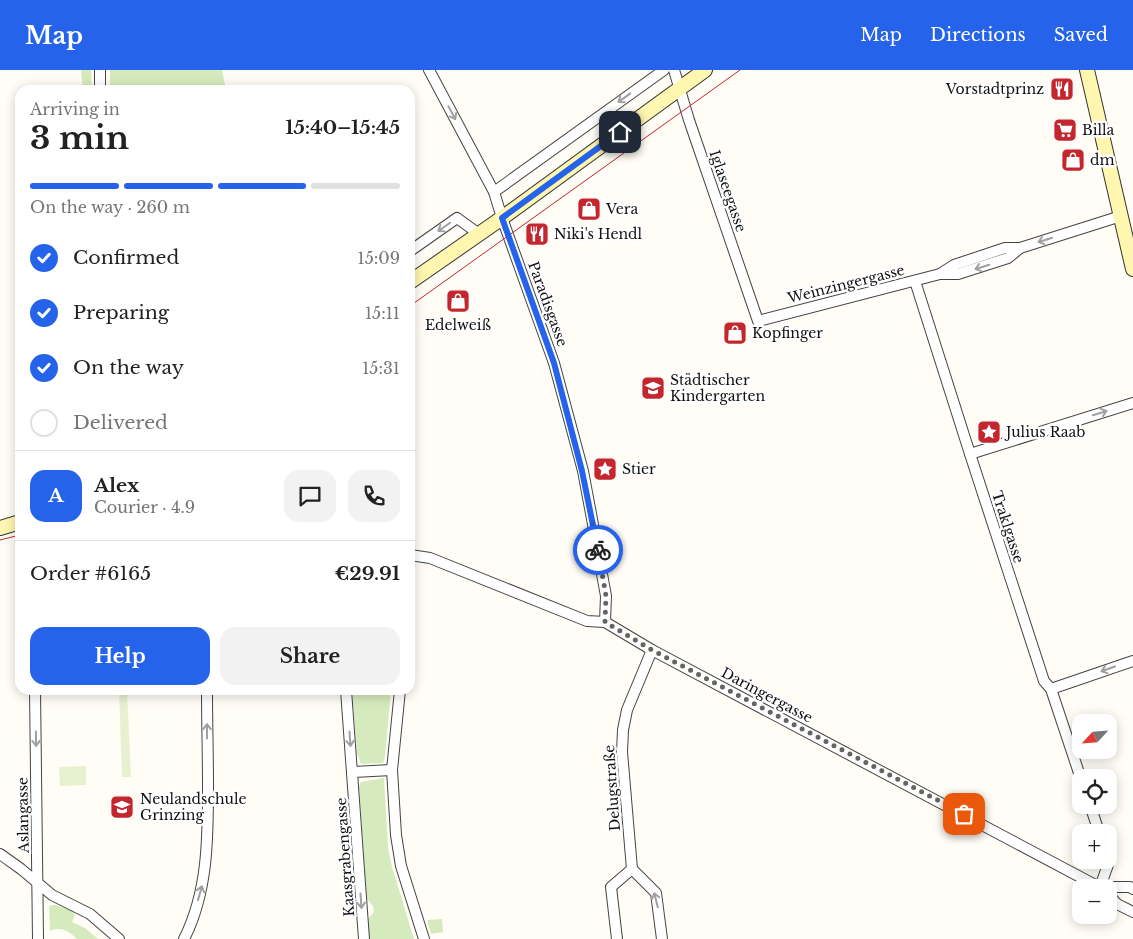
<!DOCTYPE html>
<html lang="en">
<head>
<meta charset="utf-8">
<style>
	:root { --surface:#fff; --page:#f2f2f2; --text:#222; --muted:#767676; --line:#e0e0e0; --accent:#2563eb }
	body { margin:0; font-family:"Libre Baskerville",serif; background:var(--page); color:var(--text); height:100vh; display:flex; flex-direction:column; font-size:19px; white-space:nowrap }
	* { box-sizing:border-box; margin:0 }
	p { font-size:16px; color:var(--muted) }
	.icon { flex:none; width:28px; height:28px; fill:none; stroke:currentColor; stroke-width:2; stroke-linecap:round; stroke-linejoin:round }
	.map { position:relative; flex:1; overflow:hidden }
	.drawer { position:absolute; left:15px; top:15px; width:400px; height:610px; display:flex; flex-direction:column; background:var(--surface); border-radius:15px; box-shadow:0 2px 12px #0003 }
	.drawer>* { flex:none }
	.needle { width:32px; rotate:244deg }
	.controls { position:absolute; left:1072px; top:644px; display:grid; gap:10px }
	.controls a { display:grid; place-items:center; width:45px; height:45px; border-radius:10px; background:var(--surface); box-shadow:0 2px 12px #0003; font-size:25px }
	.pin { position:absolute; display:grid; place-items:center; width:42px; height:42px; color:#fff; margin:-21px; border-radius:10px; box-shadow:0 2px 8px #0006 }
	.courier { position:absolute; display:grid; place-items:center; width:50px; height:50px; margin:-25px; border:4px solid #2563eb; border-radius:50%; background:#fff; color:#222; box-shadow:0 1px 6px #0007 }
	.head em { font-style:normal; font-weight:700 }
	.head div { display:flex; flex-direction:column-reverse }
	.head { display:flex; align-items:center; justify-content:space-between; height:85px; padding:0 15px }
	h1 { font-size:32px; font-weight:700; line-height:38px }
	.bar { display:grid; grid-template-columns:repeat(4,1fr); gap:8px 5px; align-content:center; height:60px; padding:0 15px }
	.bar i { height:6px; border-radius:4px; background:var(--line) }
	.bar .active { background:var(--accent) }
	.bar p { grid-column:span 4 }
	.line { display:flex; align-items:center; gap:12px; padding:0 15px; border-top:1px solid var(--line) }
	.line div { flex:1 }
	.round { display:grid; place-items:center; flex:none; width:52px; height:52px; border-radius:15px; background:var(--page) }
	ol { padding:0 15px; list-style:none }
	li { display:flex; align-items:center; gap:15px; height:55px }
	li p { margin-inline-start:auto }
	li .icon { padding:5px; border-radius:50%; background:var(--accent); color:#fff; stroke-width:4 }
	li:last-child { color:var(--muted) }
	li i { width:28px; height:28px; border:2px solid var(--line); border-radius:50% }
	.cta { display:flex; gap:10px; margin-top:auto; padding:10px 15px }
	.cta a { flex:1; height:58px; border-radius:15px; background:var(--accent); color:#fff; font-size:20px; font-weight:700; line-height:58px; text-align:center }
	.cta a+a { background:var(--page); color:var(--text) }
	header { display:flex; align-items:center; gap:30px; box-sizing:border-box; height:70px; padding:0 25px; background:var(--accent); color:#fff }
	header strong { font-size:24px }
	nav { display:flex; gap:28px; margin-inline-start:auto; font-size:18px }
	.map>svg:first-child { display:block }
</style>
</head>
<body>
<header>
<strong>Map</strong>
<nav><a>Map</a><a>Directions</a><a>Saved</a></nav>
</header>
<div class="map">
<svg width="1133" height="869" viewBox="0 0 1133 869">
	<rect width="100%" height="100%" fill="#fffdf5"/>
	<!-- green -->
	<g fill="#d5ebbd">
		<polygon points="81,0 91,0 92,20 83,20"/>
		<polygon points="110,0 222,0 226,20 110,20"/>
		<polygon points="352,620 391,620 385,688 383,693 361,694 357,683"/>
		<polygon points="384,708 388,778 392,797 414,869 369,869 368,849 374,842 373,836 367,829 359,716 361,712"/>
		<path d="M52,835H55L73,841L75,845L72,852L85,858L98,869H77C69,861 61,856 50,861L49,836Z"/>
		<polygon points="442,849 443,862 431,864 427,850"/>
	</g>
	<!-- pitch -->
	<g fill="#e6f2cf">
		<rect x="56" y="620" width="59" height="4"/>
		<polygon points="119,620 127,620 131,707 122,707"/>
		<polygon points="86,696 86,715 60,716 59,697"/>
	</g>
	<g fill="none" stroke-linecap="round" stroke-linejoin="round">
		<!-- street casing -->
		<g stroke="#444" stroke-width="12">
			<g id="street">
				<polyline points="429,0 494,122 502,148 554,293 583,401 592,449 606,526 605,552"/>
				<polyline points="674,0 689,50 758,251 940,204 958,204 1008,188 1020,178"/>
				<polyline points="100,20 100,0"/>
				<polyline points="494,122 664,0"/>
				<polyline points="410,181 457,148 479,164"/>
				<polyline points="940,204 954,195 1005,178 1020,178 1121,146"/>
				<polyline points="915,211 970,384 1044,611 1051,619 1081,709"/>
				<polyline points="970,384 1133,333"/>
				<polyline points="410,485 430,488 587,551 605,552 652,580 1101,818"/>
				<polyline points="652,580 627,640 623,660 622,682 632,799 656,823 662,869"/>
				<polyline points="1051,619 1133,591"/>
				<polyline points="35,620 38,869"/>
				<polyline points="346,620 364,869"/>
				<polyline points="400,620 392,700 396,765 401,796 424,869"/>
				<polyline points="353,702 392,700"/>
				<polyline points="1090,735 1099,762"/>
				<polyline points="0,784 21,799 52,825 90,844 119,869"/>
				<polyline points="1100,817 1130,817 1133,819"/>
				<polyline points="1100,817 1109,792 1108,790"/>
				<polyline points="1109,825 1117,834 1133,842"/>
				<path d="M184,869C208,822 208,768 208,716C208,684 207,652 207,620"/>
				<polyline points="617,869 611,817 632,799"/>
			</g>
		</g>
		<!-- secondary casing -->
		<g stroke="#333" stroke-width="16">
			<g id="secondary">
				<polyline points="1087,0 1133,199"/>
				<polyline points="410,212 502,148 705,0"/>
				<polyline points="0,458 20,452"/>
			</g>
		</g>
		<!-- street -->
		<use href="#street" stroke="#fff" stroke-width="10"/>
		<!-- secondary -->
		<use href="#secondary" stroke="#fff6b0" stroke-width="14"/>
		<!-- tram -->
		<g stroke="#c4262e" stroke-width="1">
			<polyline points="410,236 740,0"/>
			<polyline points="0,470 20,465"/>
		</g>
	</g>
	<!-- one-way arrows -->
	<defs><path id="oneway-shaft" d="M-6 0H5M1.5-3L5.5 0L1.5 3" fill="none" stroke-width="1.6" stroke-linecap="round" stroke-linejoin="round" transform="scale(1.25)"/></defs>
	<g stroke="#a0a0a0">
		<use href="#oneway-shaft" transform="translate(624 28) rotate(144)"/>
		<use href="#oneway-shaft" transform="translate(452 43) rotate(62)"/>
		<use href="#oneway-shaft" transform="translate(444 157) rotate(145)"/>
		<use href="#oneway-shaft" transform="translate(1045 170) rotate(162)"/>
		<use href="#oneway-shaft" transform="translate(982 197) rotate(162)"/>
		<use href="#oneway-shaft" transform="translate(1100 343) rotate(-17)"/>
		<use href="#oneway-shaft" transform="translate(1108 599) rotate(161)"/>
		<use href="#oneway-shaft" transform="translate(207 661) rotate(-90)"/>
		<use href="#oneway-shaft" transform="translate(36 669) rotate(89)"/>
		<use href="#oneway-shaft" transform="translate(350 669) rotate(86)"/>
		<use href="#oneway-shaft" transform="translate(200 823) rotate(-74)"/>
		<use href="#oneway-shaft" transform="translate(656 830) rotate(-104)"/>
		<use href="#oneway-shaft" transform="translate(361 831) rotate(86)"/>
	</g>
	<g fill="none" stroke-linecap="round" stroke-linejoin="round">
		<!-- done -->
		<polyline stroke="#646461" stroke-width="5" stroke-dasharray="0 9" points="598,480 606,526 605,552 652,580 964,744"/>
		<!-- route -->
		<polyline stroke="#2563eb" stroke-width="6" points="598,480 582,401 554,293 502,148 620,62"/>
	</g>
	<!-- icons -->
	<defs>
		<g id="restaurant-square" transform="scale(1.25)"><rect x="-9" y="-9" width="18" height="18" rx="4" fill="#c4262e" stroke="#fff"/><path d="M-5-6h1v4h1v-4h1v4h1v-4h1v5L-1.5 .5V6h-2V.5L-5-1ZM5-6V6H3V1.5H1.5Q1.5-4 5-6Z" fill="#fff"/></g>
		<g id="supermarket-square" transform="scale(1.25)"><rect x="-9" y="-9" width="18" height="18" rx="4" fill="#c4262e" stroke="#fff"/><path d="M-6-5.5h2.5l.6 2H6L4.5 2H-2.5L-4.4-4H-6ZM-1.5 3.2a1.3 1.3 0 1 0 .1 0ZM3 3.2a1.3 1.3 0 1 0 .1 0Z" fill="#fff"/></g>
		<g id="shop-square" transform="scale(1.25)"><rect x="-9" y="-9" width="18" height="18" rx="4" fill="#c4262e" stroke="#fff"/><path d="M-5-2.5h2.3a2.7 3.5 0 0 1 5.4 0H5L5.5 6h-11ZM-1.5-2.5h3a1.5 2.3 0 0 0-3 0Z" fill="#fff"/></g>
		<g id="school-square" transform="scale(1.25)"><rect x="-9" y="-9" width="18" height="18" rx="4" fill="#c4262e" stroke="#fff"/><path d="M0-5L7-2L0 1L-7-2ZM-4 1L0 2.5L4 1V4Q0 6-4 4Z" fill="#fff"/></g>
		<g id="sight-square" transform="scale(1.25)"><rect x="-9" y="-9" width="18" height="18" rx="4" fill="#c4262e" stroke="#fff"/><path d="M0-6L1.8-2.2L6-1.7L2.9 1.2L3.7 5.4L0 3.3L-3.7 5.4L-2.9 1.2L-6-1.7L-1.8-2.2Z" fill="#fff"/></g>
	</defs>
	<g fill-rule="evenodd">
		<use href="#restaurant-square" x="1062" y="19"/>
		<use href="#supermarket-square" x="1065" y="60"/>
		<use href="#shop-square" x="1073" y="90"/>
		<use href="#shop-square" x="589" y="139"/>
		<use href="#restaurant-square" x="537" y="164"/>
		<use href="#shop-square" x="458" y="231"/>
		<use href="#shop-square" x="735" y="263"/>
		<use href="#school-square" x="653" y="318"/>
		<use href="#sight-square" x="989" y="362"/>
		<use href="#sight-square" x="605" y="399"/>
		<use href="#school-square" x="122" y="737"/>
	</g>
	<g text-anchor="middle" stroke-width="5" stroke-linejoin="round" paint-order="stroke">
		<!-- poi labels -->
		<g font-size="14" fill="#111" stroke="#fff" text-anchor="start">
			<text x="1044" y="24" text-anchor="end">Vorstadtprinz</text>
			<text x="1082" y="65">Billa</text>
			<text x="1090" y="95">dm</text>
			<text x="606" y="144">Vera</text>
			<text x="554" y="169">Niki's Hendl</text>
			<text x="458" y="260" text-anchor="middle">Edelweiß</text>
			<text x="752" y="268">Kopfinger</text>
			<text x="670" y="315">Städtischer<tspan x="670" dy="16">Kindergarten</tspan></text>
			<text x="1006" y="367">Julius Raab</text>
			<text x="622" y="404">Stier</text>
			<text x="140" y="734">Neulandschule<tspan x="140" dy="16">Grinzing</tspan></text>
		</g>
		<!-- street labels -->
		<g font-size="14" fill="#111" stroke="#fff">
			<text transform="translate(728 121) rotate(71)" y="5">Iglaseegasse</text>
			<text transform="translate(846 214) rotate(-14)" y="5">Weinzingergasse</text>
			<text transform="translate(548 234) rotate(70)" y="5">Paradisgasse</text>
			<text transform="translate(1008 457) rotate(72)" y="5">Traklgasse</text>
			<text transform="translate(767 625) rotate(28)" y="5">Daringergasse</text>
			<text transform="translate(612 718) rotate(-94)" y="5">Delugstraße</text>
			<text transform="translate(23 745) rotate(-91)" y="5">Aslangasse</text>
			<text transform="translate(345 787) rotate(-94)" y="5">Kaasgrabengasse</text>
		</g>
	</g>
</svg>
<div class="controls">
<a><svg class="needle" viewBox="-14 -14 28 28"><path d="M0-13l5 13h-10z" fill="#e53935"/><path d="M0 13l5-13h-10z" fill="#767676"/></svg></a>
<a><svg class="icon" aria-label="locate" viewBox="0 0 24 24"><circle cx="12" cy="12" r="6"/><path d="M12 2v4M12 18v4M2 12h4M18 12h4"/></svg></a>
<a>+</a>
<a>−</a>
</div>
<div class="pin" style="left:964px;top:744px;background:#ea580c"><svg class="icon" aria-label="bag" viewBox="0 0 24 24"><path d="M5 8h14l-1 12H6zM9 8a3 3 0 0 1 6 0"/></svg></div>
<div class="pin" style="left:620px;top:62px;background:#1f2937"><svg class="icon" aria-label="home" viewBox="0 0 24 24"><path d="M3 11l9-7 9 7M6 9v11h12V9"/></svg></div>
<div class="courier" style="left:598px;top:480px"><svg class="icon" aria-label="bike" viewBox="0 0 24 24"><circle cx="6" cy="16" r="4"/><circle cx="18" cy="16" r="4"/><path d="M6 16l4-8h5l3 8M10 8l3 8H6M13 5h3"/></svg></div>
<section class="drawer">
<div class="head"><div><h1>3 min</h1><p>Arriving in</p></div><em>15:40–15:45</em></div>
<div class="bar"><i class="active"></i><i class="active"></i><i class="active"></i><i></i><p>On the way · 260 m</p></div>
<ol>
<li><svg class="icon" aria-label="check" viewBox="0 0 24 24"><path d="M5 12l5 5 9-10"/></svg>Confirmed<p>15:09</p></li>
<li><svg class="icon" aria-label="check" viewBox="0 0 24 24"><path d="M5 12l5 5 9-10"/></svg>Preparing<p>15:11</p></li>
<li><svg class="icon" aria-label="check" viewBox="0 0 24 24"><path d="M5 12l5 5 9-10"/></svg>On the way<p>15:31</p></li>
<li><i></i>Delivered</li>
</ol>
<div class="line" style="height:90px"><b class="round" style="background:var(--accent);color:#fff">A</b><div><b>Alex</b><p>Courier · 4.9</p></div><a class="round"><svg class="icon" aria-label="chat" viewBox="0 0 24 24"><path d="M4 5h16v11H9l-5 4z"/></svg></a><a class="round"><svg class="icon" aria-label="phone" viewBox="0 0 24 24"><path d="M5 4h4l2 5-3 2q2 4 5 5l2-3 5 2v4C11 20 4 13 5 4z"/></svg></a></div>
<div class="line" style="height:65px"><div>Order #6165</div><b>€29.91</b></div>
<div class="cta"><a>Help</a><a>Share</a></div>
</section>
</div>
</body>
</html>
